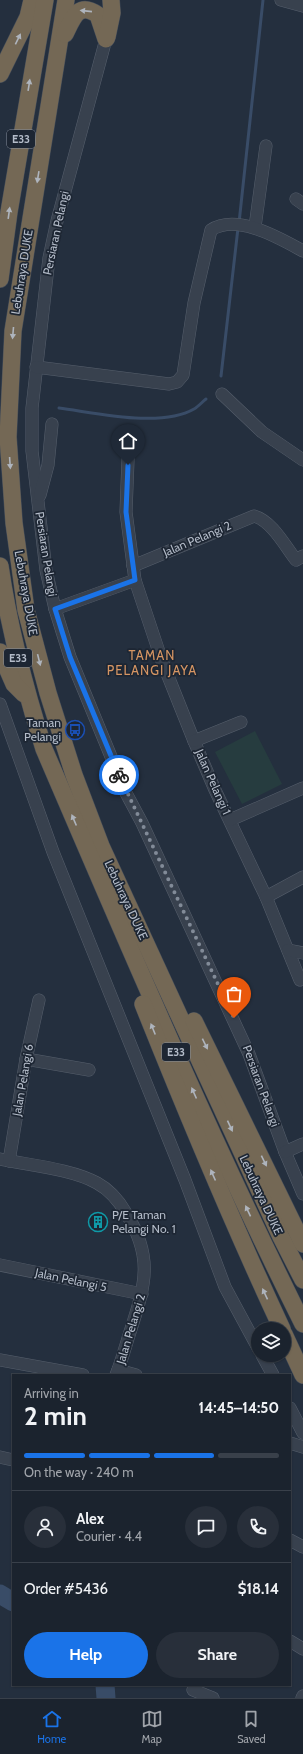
<!DOCTYPE html>
<html lang="en">
<head>
<meta charset="utf-8">
<style>
	:root { --surface:#1b232e; --page:#282f3a; --text:#f1f3f6; --muted:#a0a4aa; --line:#39404a; --accent:#1a73e8 }
	body { margin:0; font-family:Cabin,sans-serif; background:var(--page); color:var(--text); height:100vh; display:flex; flex-direction:column; font-size:15px; white-space:nowrap }
	* { box-sizing:border-box; margin:0 }
	p { font-size:13px; color:var(--muted) }
	.icon { flex:none; width:22px; height:22px; fill:none; stroke:currentColor; stroke-width:2; stroke-linecap:round; stroke-linejoin:round }
	.map { position:relative; flex:1; overflow:hidden }
	.details { position:absolute; left:12px; top:1374px; width:279px; height:312px; display:flex; flex-direction:column; background:var(--surface); border-radius:0px; box-shadow:0 1px 3px #0004,0 0 0 1px var(--line) }
	.details>* { flex:none }
	.buttons { position:absolute; left:251px; top:1322px; display:grid; gap:8px }
	.buttons a { display:grid; place-items:center; width:40px; height:40px; border-radius:50%; background:var(--surface); box-shadow:0 1px 3px #0004,0 0 0 1px var(--line); font-size:20px }
	.pin { position:absolute; display:grid; place-items:center; width:34px; height:34px; color:#fff; margin:-41px -17px; border-radius:50% 50% 50% 0; rotate:-45deg; box-shadow:0 0 4px #0007 }
	.pin .icon { rotate:45deg }
	.courier { position:absolute; display:grid; place-items:center; width:40px; height:40px; margin:-20px; border:3px solid #1a73e8; border-radius:50%; background:#fff; color:#222; box-shadow:0 1px 5px #0007 }
	.head em { font-style:normal; font-weight:700 }
	.head div { display:flex; flex-direction:column-reverse }
	.head { display:flex; align-items:center; justify-content:space-between; height:68px; padding:0 12px }
	h1 { font-size:26px; font-weight:700; line-height:30px }
	.bar { display:grid; grid-template-columns:repeat(4,1fr); gap:6px 4px; align-content:center; height:48px; padding:0 12px }
	.bar i { height:5px; border-radius:3px; background:var(--line) }
	.bar .current { background:var(--accent) }
	.bar p { grid-column:span 4 }
	.line { display:flex; align-items:center; gap:10px; padding:0 12px; border-top:1px solid var(--line) }
	.line div { flex:1 }
	.round { display:grid; place-items:center; flex:none; width:42px; height:42px; border-radius:21px; background:var(--page) }
	.button { display:flex; gap:8px; margin-top:auto; padding:8px 12px }
	.button a { flex:1; height:46px; border-radius:24px; background:var(--accent); color:#fff; font-size:16px; font-weight:700; line-height:46px; text-align:center }
	.button a+a { background:var(--page); color:var(--text) }
	.dock { display:flex; justify-content:space-around; align-items:center; height:56px; border-top:1px solid var(--line); background:var(--surface); font-size:11px; color:var(--muted) }
	.dock a { display:grid; justify-items:center; gap:2px }
	.dock .current { color:var(--accent) }
	.map>svg:first-child { display:block }
</style>
</head>
<body>
<div class="map">
<svg width="303" height="1698" viewBox="0 0 303 1698">
	<rect width="100%" height="100%" fill="#242f3e"/>
	<!-- green -->
	<polygon fill="#263c3f" points="255,731 282,784 242,804 215,752"/>
	<g fill="none" stroke-linecap="round" stroke-linejoin="round">
		<!-- stream -->
		<g stroke="#394c67" stroke-width="3">
			<polyline points="239,223 263,0"/>
			<polyline points="221,376 238,228"/>
			<path d="M59,408C97,413 161,428 194,409C198,407 202,402 206,399"/>
		</g>
		<!-- river -->
		<g stroke="#394c67" stroke-width="19">
			<polyline points="0,1594 13,1602"/>
			<polyline points="105,1685 106,1698"/>
		</g>
		<!-- minor casing -->
		<g stroke="#565f6c" stroke-width="13">
			<g id="minor">
				<polyline points="281,0 303,6"/>
				<polyline points="106,39 57,221 49,258 32,408 32,451 46,570 55,609 70,657 126,793 142,823 249,1054 285,1152 303,1194"/>
				<polyline points="296,199 303,204"/>
				<polyline points="255,227 266,146"/>
				<path d="M36,367L169,384L177,382L183,375L194,303L211,230C237,213 279,238 303,251"/>
				<polyline points="222,394 262,432 303,460"/>
				<polyline points="129,434 126,512 135,580 162,661 194,741 215,790 266,897 300,980"/>
				<polyline points="40,495 48,465 52,424"/>
				<path d="M133,566L254,516C272,521 285,546 296,560L303,556"/>
				<polyline points="55,609 135,580"/>
				<polyline points="0,704 53,852 185,1180 225,1287 258,1348"/>
				<polyline points="194,741 241,722"/>
				<polyline points="230,820 303,788"/>
				<polyline points="266,897 303,877"/>
				<polyline points="288,950 303,953"/>
				<polyline points="26,1059 89,1070"/>
				<polyline points="285,1152 303,1144"/>
				<path d="M0,1159C28,1165 72,1169 97,1183C110,1190 119,1201 126,1213C153,1256 146,1283 131,1329C126,1344 122,1360 116,1375"/>
				<polyline points="9,1161 26,1059 39,1000"/>
				<polyline points="0,1265 142,1294"/>
				<polyline points="262,1355 273,1375"/>
				<polyline points="0,1360 83,1375"/>
				<polyline points="118,1370 136,1375"/>
				<polyline points="290,1408 303,1433"/>
				<polyline points="290,1443 303,1447"/>
				<polyline points="0,1457 13,1460"/>
				<polyline points="290,1540 303,1547"/>
				<polyline points="290,1641 303,1649"/>
				<polyline points="193,1690 213,1698"/>
				<polyline points="302,1698 303,1696"/>
			</g>
		</g>
		<!-- highway casing -->
		<g stroke="#434c59" stroke-width="18">
			<g id="highway">
				<polyline points="66,0 13,331 8,437 14,523 26,610 48,693 74,775 101,846 281,1237 303,1280"/>
				<path d="M65,34C73,18 78,1 98,15L106,39"/>
				<polyline points="107,37 112,13 111,0"/>
				<polyline points="0,74 28,17 32,0"/>
				<polyline points="0,279 9,212 45,0"/>
				<path d="M0,566C9,628 25,689 44,749C127,942 209,1136 303,1324"/>
				<polyline points="0,652 14,684 24,694"/>
				<path d="M143,1004C187,1114 232,1222 282,1329"/>
				<polyline points="194,1021 303,1244"/>
				<polyline points="284,1334 303,1375"/>
			</g>
		</g>
		<!-- minor -->
		<use href="#minor" stroke="#38414e" stroke-width="12"/>
		<!-- highway -->
		<use href="#highway" stroke="#746855" stroke-width="17"/>
	</g>
	<!-- one-way arrows -->
	<defs><path id="oneway-solid" d="M-6-.8H1V-3.2L6.5 0L1 3.2V.8H-6Z"/></defs>
	<g fill="#aeb4bd">
		<use href="#oneway-solid" transform="translate(86 11) rotate(-174)"/>
		<use href="#oneway-solid" transform="translate(18 39) rotate(-64)"/>
		<use href="#oneway-solid" transform="translate(29 85) rotate(-81)"/>
		<use href="#oneway-solid" transform="translate(38 177) rotate(99)"/>
		<use href="#oneway-solid" transform="translate(9 213) rotate(-82)"/>
		<use href="#oneway-solid" transform="translate(13 333) rotate(95)"/>
		<use href="#oneway-solid" transform="translate(10 463) rotate(86)"/>
		<use href="#oneway-solid" transform="translate(39 660) rotate(76)"/>
		<use href="#oneway-solid" transform="translate(74 820) rotate(-113)"/>
		<use href="#oneway-solid" transform="translate(153 1029) rotate(-112)"/>
		<use href="#oneway-solid" transform="translate(205 1044) rotate(64)"/>
		<use href="#oneway-solid" transform="translate(194 1093) rotate(-114)"/>
		<use href="#oneway-solid" transform="translate(230 1126) rotate(65)"/>
		<use href="#oneway-solid" transform="translate(264 1161) rotate(64)"/>
		<use href="#oneway-solid" transform="translate(213 1175) rotate(-114)"/>
		<use href="#oneway-solid" transform="translate(248 1211) rotate(-115)"/>
		<use href="#oneway-solid" transform="translate(265 1294) rotate(-115)"/>
	</g>
	<g fill="none" stroke-linecap="round" stroke-linejoin="round">
		<!-- done -->
		<polyline stroke="#828b98" stroke-width="4" stroke-dasharray="0 7.2" points="119,775 234,1018"/>
		<!-- route -->
		<polyline stroke="#1a73e8" stroke-width="5" points="119,775 70,657 55,609 135,580 126,512 128,465"/>
	</g>
	<!-- icons -->
	<defs>
		<g id="bus-ring" transform="scale(1)"><circle r="9.5" fill="#1d2633" stroke="#1a4fb4" stroke-width="1.5"/><path d="M-5-6H5V4H4V6H2V4H-2V6H-4V4H-5ZM-3.5-4V0h7V-4ZM-3.5 1.2v1.5H-2V1.2ZM2 1.2v1.5H3.5V1.2Z" fill="#1a4fb4"/></g>
		<g id="building-ring" transform="scale(1)"><circle r="9.5" fill="#1d2633" stroke="#0f9aa8" stroke-width="1.5"/><path d="M-4-6H4V6H1V3H-1V6H-4ZM-2.5-4.3h1.7v1.8h-1.7ZM.8-4.3h1.7v1.8H.8ZM-2.5-1h1.7V.8h-1.7ZM.8-1h1.7V.8H.8Z" fill="#0f9aa8"/></g>
	</defs>
	<g fill-rule="evenodd">
		<use href="#bus-ring" x="75" y="730"/>
		<use href="#building-ring" x="98" y="1222"/>
	</g>
	<g text-anchor="middle" stroke-width="3.5" stroke-linejoin="round" paint-order="stroke">
		<!-- shield labels -->
		<g fill="#1d2633" stroke="#878f9c" stroke-width="1">
			<rect x="7" y="130" width="28" height="18" rx="3"/>
			<rect x="4" y="649" width="28" height="18" rx="3"/>
			<rect x="162" y="1043" width="28" height="18" rx="3"/>
		</g>
		<g font-size="11" font-weight="bold" fill="#b4bcc9">
			<text x="21" y="143">E33</text>
			<text x="18" y="662">E33</text>
			<text x="176" y="1056">E33</text>
		</g>
		<!-- street labels -->
		<g font-size="12" fill="#b4bcc9" stroke="#1d2633">
			<text transform="translate(56 233) rotate(-78)" y="4">Persiaran Pelangi</text>
			<text transform="translate(22 272) rotate(-81)" y="4">Lebuhraya DUKE</text>
			<text transform="translate(197 539) rotate(-23)" y="4">Jalan Pelangi 2</text>
			<text transform="translate(46 554) rotate(81)" y="4">Persiaran Pelangi</text>
			<text transform="translate(26 593) rotate(80)" y="4">Lebuhraya DUKE</text>
			<text transform="translate(213 782) rotate(66)" y="4">Jalan Pelangi 1</text>
			<text transform="translate(126 900) rotate(65)" y="4">Lebuhraya DUKE</text>
			<text transform="translate(23 1080) rotate(-80)" y="4">Jalan Pelangi 6</text>
			<text transform="translate(261 1086) rotate(70)" y="4">Persiaran Pelangi</text>
			<text transform="translate(261 1195) rotate(65)" y="4">Lebuhraya DUKE</text>
			<text transform="translate(71 1280) rotate(12)" y="4">Jalan Pelangi 5</text>
			<text transform="translate(131 1329) rotate(-73)" y="4">Jalan Pelangi 2</text>
		</g>
		<!-- poi labels -->
		<g font-size="12" fill="#b4bcc9" stroke="#1d2633" text-anchor="end">
			<text x="61" y="727">Taman<tspan x="61" dy="14">Pelangi</tspan></text>
			<text x="112" y="1219" text-anchor="start">P/E Taman<tspan x="112" dy="14">Pelangi No. 1</tspan></text>
		</g>
		<!-- neighbourhood labels -->
		<g font-size="13" letter-spacing="1" fill="#d59563" stroke="#1d2633">
			<text x="152" y="660">TAMAN<tspan x="152" dy="15">PELANGI JAYA</tspan></text>
		</g>
	</g>
</svg>
<div class="buttons">
<a><svg class="icon" aria-label="layers" viewBox="0 0 24 24"><path d="M12 4l9 5-9 5-9-5zM3 14l9 5 9-5"/></svg></a>
</div>
<div class="pin" style="left:234px;top:1018px;background:#ea580c"><svg class="icon" aria-label="bag" viewBox="0 0 24 24"><path d="M5 8h14l-1 12H6zM9 8a3 3 0 0 1 6 0"/></svg></div>
<div class="pin" style="left:128px;top:465px;background:#1f2937"><svg class="icon" aria-label="home" viewBox="0 0 24 24"><path d="M3 11l9-7 9 7M6 9v11h12V9"/></svg></div>
<div class="courier" style="left:119px;top:775px"><svg class="icon" aria-label="bike" viewBox="0 0 24 24"><circle cx="6" cy="16" r="4"/><circle cx="18" cy="16" r="4"/><path d="M6 16l4-8h5l3 8M10 8l3 8H6M13 5h3"/></svg></div>
<section class="details">
<div class="head"><div><h1>2 min</h1><p>Arriving in</p></div><em>14:45–14:50</em></div>
<div class="bar"><i class="current"></i><i class="current"></i><i class="current"></i><i></i><p>On the way · 240 m</p></div>
<div class="line" style="height:72px"><a class="round"><svg class="icon" aria-label="person" viewBox="0 0 24 24"><circle cx="12" cy="8" r="4"/><path d="M4 21q1-7 8-7t8 7"/></svg></a><div><b>Alex</b><p>Courier · 4.4</p></div><a class="round"><svg class="icon" aria-label="chat" viewBox="0 0 24 24"><path d="M4 5h16v11H9l-5 4z"/></svg></a><a class="round"><svg class="icon" aria-label="phone" viewBox="0 0 24 24"><path d="M5 4h4l2 5-3 2q2 4 5 5l2-3 5 2v4C11 20 4 13 5 4z"/></svg></a></div>
<div class="line" style="height:52px"><div>Order #5436</div><b>$18.14</b></div>
<div class="button"><a>Help</a><a>Share</a></div>
</section>
</div>
<nav class="dock">
<a class="current"><svg class="icon" aria-label="home" viewBox="0 0 24 24"><path d="M3 11l9-7 9 7M6 9v11h12V9"/></svg>Home</a>
<a><svg class="icon" aria-label="map" viewBox="0 0 24 24"><path d="M3 6l6-2 6 2 6-2v14l-6 2-6-2-6 2zM9 4v14M15 6v14"/></svg>Map</a>
<a><svg class="icon" aria-label="saved" viewBox="0 0 24 24"><path d="M7 4h10v16l-5-4-5 4z"/></svg>Saved</a>
</nav>
</body>
</html>
